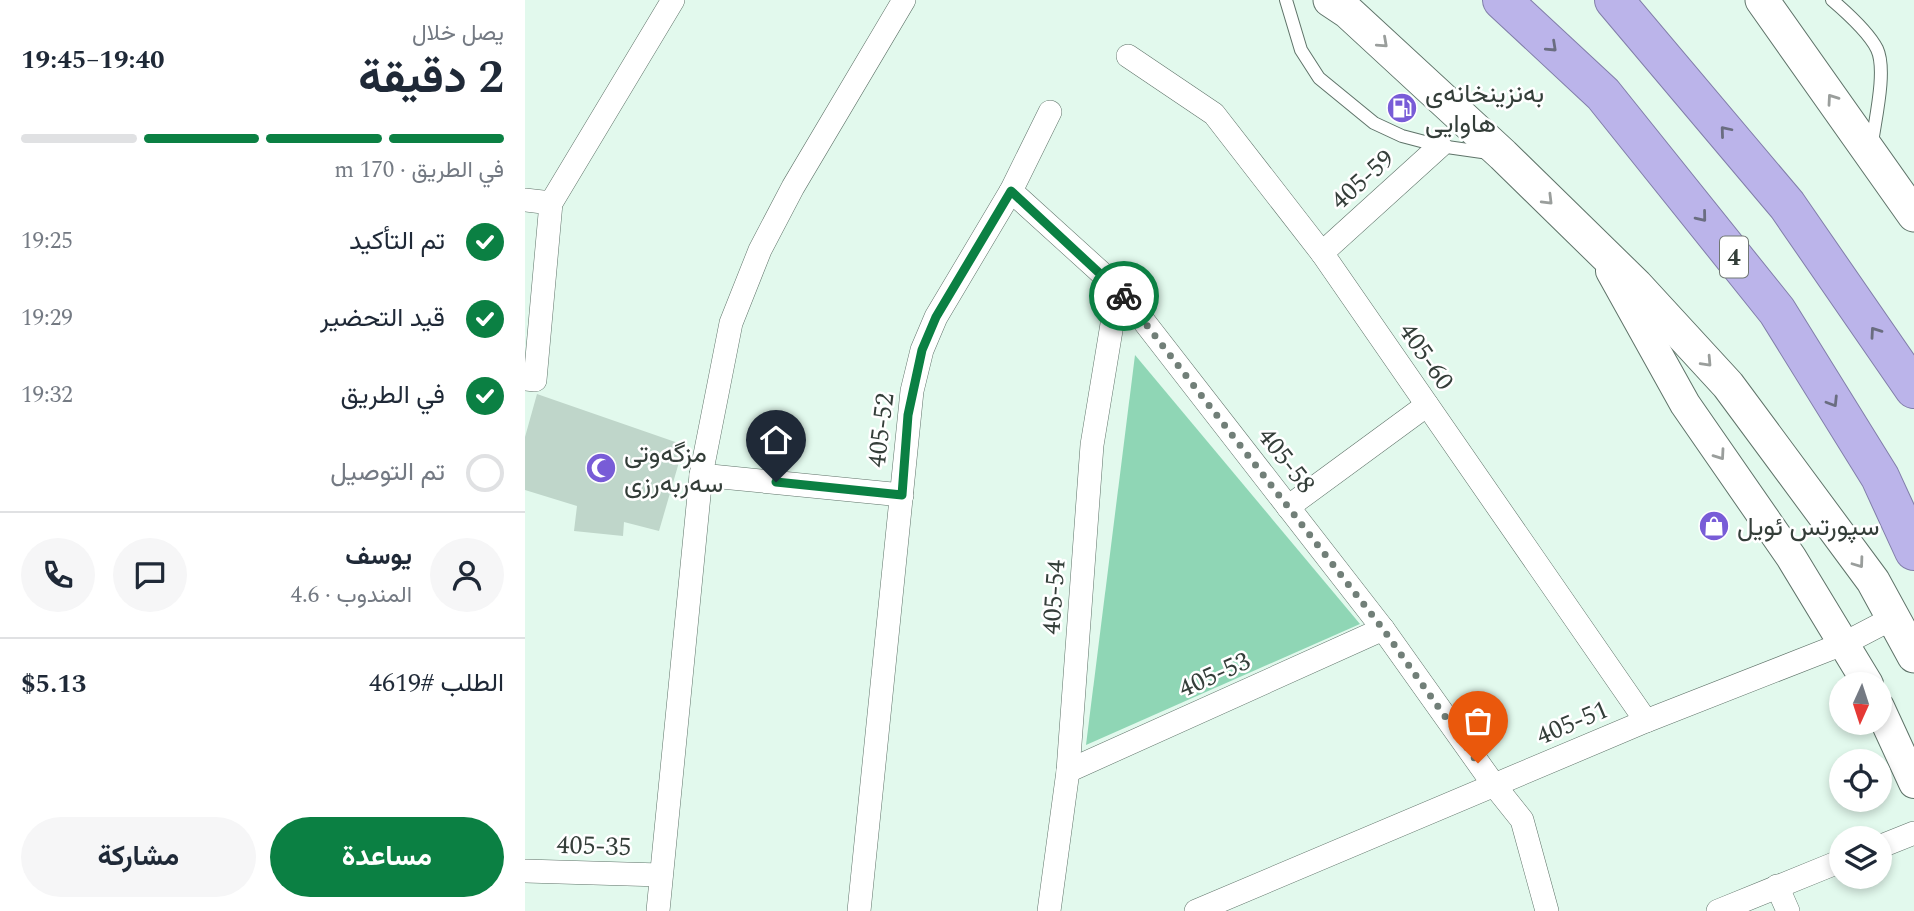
<!DOCTYPE html>
<html lang="ar">
<head>
<meta charset="utf-8">
<style>
	:root { --surface:#fff; --page:#f6f6f7; --text:#1f2937; --muted:#747a83; --line:#e0e1e3; --accent:#0b8043 }
	body { margin:0; font-family:Spectral,Vazirmatn,serif; background:var(--page); color:var(--text); direction:rtl; height:100vh; display:flex; flex-direction:column; font-size:26px; white-space:nowrap }
	* { box-sizing:border-box; margin:0 }
	p { font-size:23px; color:var(--muted) }
	.icon { flex:none; width:38px; height:38px; fill:none; stroke:currentColor; stroke-width:2; stroke-linecap:round; stroke-linejoin:round }
	.map { position:relative; flex:1; overflow:hidden; direction:ltr }
	.panel { display:flex; flex-direction:column; background:var(--surface); width:525px }
	.panel>* { flex:none }
	.needle { width:46px; rotate:183deg }
	.fabs { position:absolute; left:1304px; top:672px; display:grid; gap:14px }
	.fabs a { display:grid; place-items:center; width:63px; height:63px; border-radius:50%; background:var(--surface); box-shadow:0 4px 10px #0003; font-size:35px }
	.pin { position:absolute; display:grid; place-items:center; width:60px; height:60px; color:#fff; margin:-72px -30px; border-radius:50% 50% 50% 0; rotate:-45deg; box-shadow:0 0 7px #0007 }
	.pin .icon { rotate:45deg }
	.courier { position:absolute; display:grid; place-items:center; width:70px; height:70px; margin:-35px; border:5px solid #0b8043; border-radius:50%; background:#fff; color:#222; box-shadow:0 2px 9px #0007 }
	.head em { font-style:normal; font-weight:700 }
	.head div { display:flex; flex-direction:column-reverse }
	.head { display:flex; align-items:center; justify-content:space-between; height:119px; padding:0 21px }
	h1 { font-size:46px; font-weight:700; line-height:52px }
	.bar { display:grid; grid-template-columns:repeat(4,1fr); gap:10px 7px; align-content:center; height:84px; padding:0 21px }
	.bar i { height:9px; border-radius:5px; background:var(--line) }
	.bar .current { background:var(--accent) }
	.bar p { grid-column:span 4 }
	.line { display:flex; align-items:center; gap:18px; padding:0 21px; border-top:2px solid var(--line) }
	.line div { flex:1 }
	.round { display:grid; place-items:center; flex:none; width:74px; height:74px; border-radius:37px; background:var(--page) }
	ol { padding:0 21px; list-style:none }
	li { display:flex; align-items:center; gap:21px; height:77px }
	li p { margin-inline-start:auto }
	li .icon { padding:7px; border-radius:50%; background:var(--accent); color:#fff; stroke-width:4 }
	li:last-child { color:var(--muted) }
	li i { width:38px; height:38px; border:4px solid var(--line); border-radius:50% }
	.cta { display:flex; gap:14px; margin-top:auto; padding:14px 21px }
	.cta a { flex:1; height:80px; border-radius:42px; background:var(--accent); color:#fff; font-size:28px; font-weight:700; line-height:80px; text-align:center }
	.cta a+a { background:var(--page); color:var(--text) }
	main { display:flex; flex:1; min-height:0 }
	.map>svg:first-child { display:block }
</style>
</head>
<body>
<main>
<div class="map">
<svg width="1389" height="911" viewBox="0 0 1389 911">
	<rect width="100%" height="100%" fill="#e2f9ed"/>
	<!-- green -->
	<polygon fill="#8fd6b5" points="610,355 835,624 561,745"/>
	<!-- building -->
	<polygon fill="#bfd6ca" points="12,394 159,445 134,531 99,522 98,536 49,531 52,506 0,490 0,437"/>
	<g fill="none" stroke-linecap="round" stroke-linejoin="round">
		<!-- service casing -->
		<g stroke="#5f7369" stroke-width="14">
			<g id="service">
				<polyline points="761,0 776,50 794,78 849,123 877,136 915,146 964,153"/>
				<path d="M1307,0C1321,12 1344,33 1352,49C1362,70 1350,120 1347,143"/>
			</g>
		</g>
		<!-- minor casing -->
		<g stroke="#5f7369" stroke-width="24">
			<g id="minor">
				<polyline points="603,56 689,114 797,253 1121,721"/>
				<polyline points="486,191 593,288 858,629 969,785 997,820 1022,911"/>
				<polyline points="0,200 26,203"/>
				<polyline points="797,253 915,146"/>
				<polyline points="0,379 10,380 26,203 148,0"/>
				<polyline points="176,475 377,495"/>
				<polyline points="763,507 902,405"/>
				<polyline points="543,771 858,629"/>
				<polyline points="1354,847 1389,833"/>
				<polyline points="0,871 136,875"/>
				<polyline points="1252,886 1263,911"/>
				<polyline points="133,911 176,475 206,323 235,250 268,187 379,0"/>
				<polyline points="334,911 387,391 397,350 411,317 486,191 525,112"/>
				<polyline points="524,911 543,771 567,445 593,288"/>
				<polyline points="671,911 1121,721 1320,643 1368,618"/>
				<polyline points="1193,911 1316,861"/>
			</g>
		</g>
		<!-- tertiary casing -->
		<g stroke="#5f7369" stroke-width="32">
			<g id="tertiary">
				<polyline points="1086,271 1160,404 1266,557 1343,684"/>
				<polyline points="1354,707 1389,783"/>
			</g>
		</g>
		<!-- secondary casing -->
		<g stroke="#5f7369" stroke-width="35">
			<g id="secondary">
				<polyline points="805,0 823,12 978,155 1111,285 1203,385 1348,581 1389,656"/>
				<polyline points="1237,0 1389,215"/>
			</g>
		</g>
		<!-- trunk casing -->
		<g stroke="#817ea9" stroke-width="40">
			<g id="trunk">
				<polyline points="977,0 1078,94 1252,311 1355,477 1389,551"/>
				<polyline points="1089,0 1262,205 1389,389"/>
			</g>
		</g>
		<!-- service -->
		<use href="#service" stroke="#fff" stroke-width="12"/>
		<!-- minor -->
		<use href="#minor" stroke="#fff" stroke-width="23"/>
		<!-- tertiary -->
		<use href="#tertiary" stroke="#fff" stroke-width="30"/>
		<!-- secondary -->
		<use href="#secondary" stroke="#fff" stroke-width="33"/>
		<!-- trunk -->
		<use href="#trunk" stroke="#bbb4ea" stroke-width="38"/>
	</g>
	<!-- one-way arrows -->
	<defs><path id="oneway-chevron" d="M-2-3.5L2.5 0L-2 3.5" fill="none" stroke-width="1.6" stroke-linecap="round" stroke-linejoin="round" transform="scale(1.75)"/></defs>
	<g stroke="#9a9e9c">
		<use href="#oneway-chevron" transform="translate(858 43) rotate(42)"/>
		<use href="#oneway-chevron" transform="translate(1307 99) rotate(-125)"/>
		<use href="#oneway-chevron" transform="translate(1023 200) rotate(45)"/>
		<use href="#oneway-chevron" transform="translate(1182 362) rotate(47)"/>
		<use href="#oneway-chevron" transform="translate(1195 455) rotate(55)"/>
		<use href="#oneway-chevron" transform="translate(1334 563) rotate(54)"/>
	</g>
	<g stroke="#6a6d80">
		<use href="#oneway-chevron" transform="translate(1027 47) rotate(43)"/>
		<use href="#oneway-chevron" transform="translate(1200 131) rotate(-130)"/>
		<use href="#oneway-chevron" transform="translate(1177 217) rotate(51)"/>
		<use href="#oneway-chevron" transform="translate(1350 332) rotate(-125)"/>
		<use href="#oneway-chevron" transform="translate(1308 402) rotate(58)"/>
	</g>
	<g fill="none" stroke-linecap="round" stroke-linejoin="round">
		<!-- done -->
		<polyline stroke="#717f78" stroke-width="7" stroke-dasharray="0 12.6" points="599,296 858,629 953,763"/>
		<!-- route -->
		<polyline stroke="#0b8043" stroke-width="9" points="251,482 377,495 383,415 397,350 411,317 486,191 599,296"/>
	</g>
	<!-- icons -->
	<defs>
		<g id="fuel-disc" transform="scale(1.575)"><circle r="9.5" fill="#785cd7" stroke="#fff"/><path d="M-5.5-6h7V0h2V4h1.3V-2.5L3-4.5l.8-.8L6-3V5H2.5V1h-1V6h-7ZM-4.2-4.7v3.2H.2V-4.7Z" fill="#fff"/></g>
		<g id="mosque-disc" transform="scale(1.575)"><circle r="9.5" fill="#785cd7" stroke="#fff"/><path d="M3.5-4.9A6 6 0 1 0 3.5 4.9A5 5 0 1 1 3.5-4.9Z" fill="#fff"/></g>
		<g id="shop-disc" transform="scale(1.575)"><circle r="9.5" fill="#785cd7" stroke="#fff"/><path d="M-5-2.5h2.3a2.7 3.5 0 0 1 5.4 0H5L5.5 6h-11ZM-1.5-2.5h3a1.5 2.3 0 0 0-3 0Z" fill="#fff"/></g>
	</defs>
	<g fill-rule="evenodd">
		<use href="#fuel-disc" x="877" y="108"/>
		<use href="#mosque-disc" x="76" y="468"/>
		<use href="#shop-disc" x="1189" y="526"/>
	</g>
	<g text-anchor="middle" stroke-width="5" stroke-linejoin="round" paint-order="stroke">
		<!-- shield labels -->
		<rect fill="#fff" stroke="#717874" stroke-width="2" x="1195" y="236.5" width="28" height="41" rx="5"/>
		<g font-size="24" font-weight="bold" fill="#343e39">
			<text x="1209" y="265">4</text>
		</g>
		<!-- poi labels -->
		<g font-size="26" fill="#343e39" stroke="#fff" text-anchor="start">
			<text x="900" y="102">بەنزینخانەی<tspan x="900" dy="30">ھاوایی</tspan></text>
			<text x="99" y="462">مزگەوتی<tspan x="99" dy="30">سەربەرزی</tspan></text>
			<text x="1212" y="535">سپورتس ئويل</text>
		</g>
		<!-- street labels -->
		<g font-size="26" fill="#343e39" stroke="#fff">
			<text transform="translate(837 179) rotate(-42)" y="9">405-59</text>
			<text transform="translate(902 356) rotate(55)" y="9">405-60</text>
			<text transform="translate(355 430) rotate(-83)" y="9">405-52</text>
			<text transform="translate(762 460) rotate(52)" y="9">405-58</text>
			<text transform="translate(528 597) rotate(-86)" y="9">405-54</text>
			<text transform="translate(689 674) rotate(-24)" y="9">405-53</text>
			<text transform="translate(1047 722) rotate(-23)" y="9">405-51</text>
			<text transform="translate(69 845) rotate(2)" y="9">405-35</text>
		</g>
	</g>
</svg>
<div class="fabs">
<a><svg class="needle" viewBox="-14 -14 28 28"><path d="M0-13l5 13h-10z" fill="#e53935"/><path d="M0 13l5-13h-10z" fill="#747a83"/></svg></a>
<a><svg class="icon" aria-label="locate" viewBox="0 0 24 24"><circle cx="12" cy="12" r="6"/><path d="M12 2v4M12 18v4M2 12h4M18 12h4"/></svg></a>
<a><svg class="icon" aria-label="layers" viewBox="0 0 24 24"><path d="M12 4l9 5-9 5-9-5zM3 14l9 5 9-5"/></svg></a>
</div>
<div class="pin" style="left:953px;top:763px;background:#ea580c"><svg class="icon" aria-label="bag" viewBox="0 0 24 24"><path d="M5 8h14l-1 12H6zM9 8a3 3 0 0 1 6 0"/></svg></div>
<div class="pin" style="left:251px;top:482px;background:#1f2937"><svg class="icon" aria-label="home" viewBox="0 0 24 24"><path d="M3 11l9-7 9 7M6 9v11h12V9"/></svg></div>
<div class="courier" style="left:599px;top:296px"><svg class="icon" aria-label="bike" viewBox="0 0 24 24"><circle cx="6" cy="16" r="4"/><circle cx="18" cy="16" r="4"/><path d="M6 16l4-8h5l3 8M10 8l3 8H6M13 5h3"/></svg></div>
</div>
<section class="panel">
<div class="head"><div><h1>2 دقيقة</h1><p>يصل خلال</p></div><em>19:40–19:45</em></div>
<div class="bar"><i class="current"></i><i class="current"></i><i class="current"></i><i></i><p>في الطريق · 170 m</p></div>
<ol>
<li><svg class="icon" aria-label="check" viewBox="0 0 24 24"><path d="M5 12l5 5 9-10"/></svg>تم التأكيد<p>19:25</p></li>
<li><svg class="icon" aria-label="check" viewBox="0 0 24 24"><path d="M5 12l5 5 9-10"/></svg>قيد التحضير<p>19:29</p></li>
<li><svg class="icon" aria-label="check" viewBox="0 0 24 24"><path d="M5 12l5 5 9-10"/></svg>في الطريق<p>19:32</p></li>
<li><i></i>تم التوصيل</li>
</ol>
<div class="line" style="height:126px"><a class="round"><svg class="icon" aria-label="person" viewBox="0 0 24 24"><circle cx="12" cy="8" r="4"/><path d="M4 21q1-7 8-7t8 7"/></svg></a><div><b>يوسف</b><p>المندوب · 4.6</p></div><a class="round"><svg class="icon" aria-label="chat" viewBox="0 0 24 24"><path d="M4 5h16v11H9l-5 4z"/></svg></a><a class="round"><svg class="icon" aria-label="phone" viewBox="0 0 24 24"><path d="M5 4h4l2 5-3 2q2 4 5 5l2-3 5 2v4C11 20 4 13 5 4z"/></svg></a></div>
<div class="line" style="height:91px"><div>الطلب #4619</div><b>$5.13</b></div>
<div class="cta"><a>مساعدة</a><a>مشاركة</a></div>
</section>
</main>
</body>
</html>
